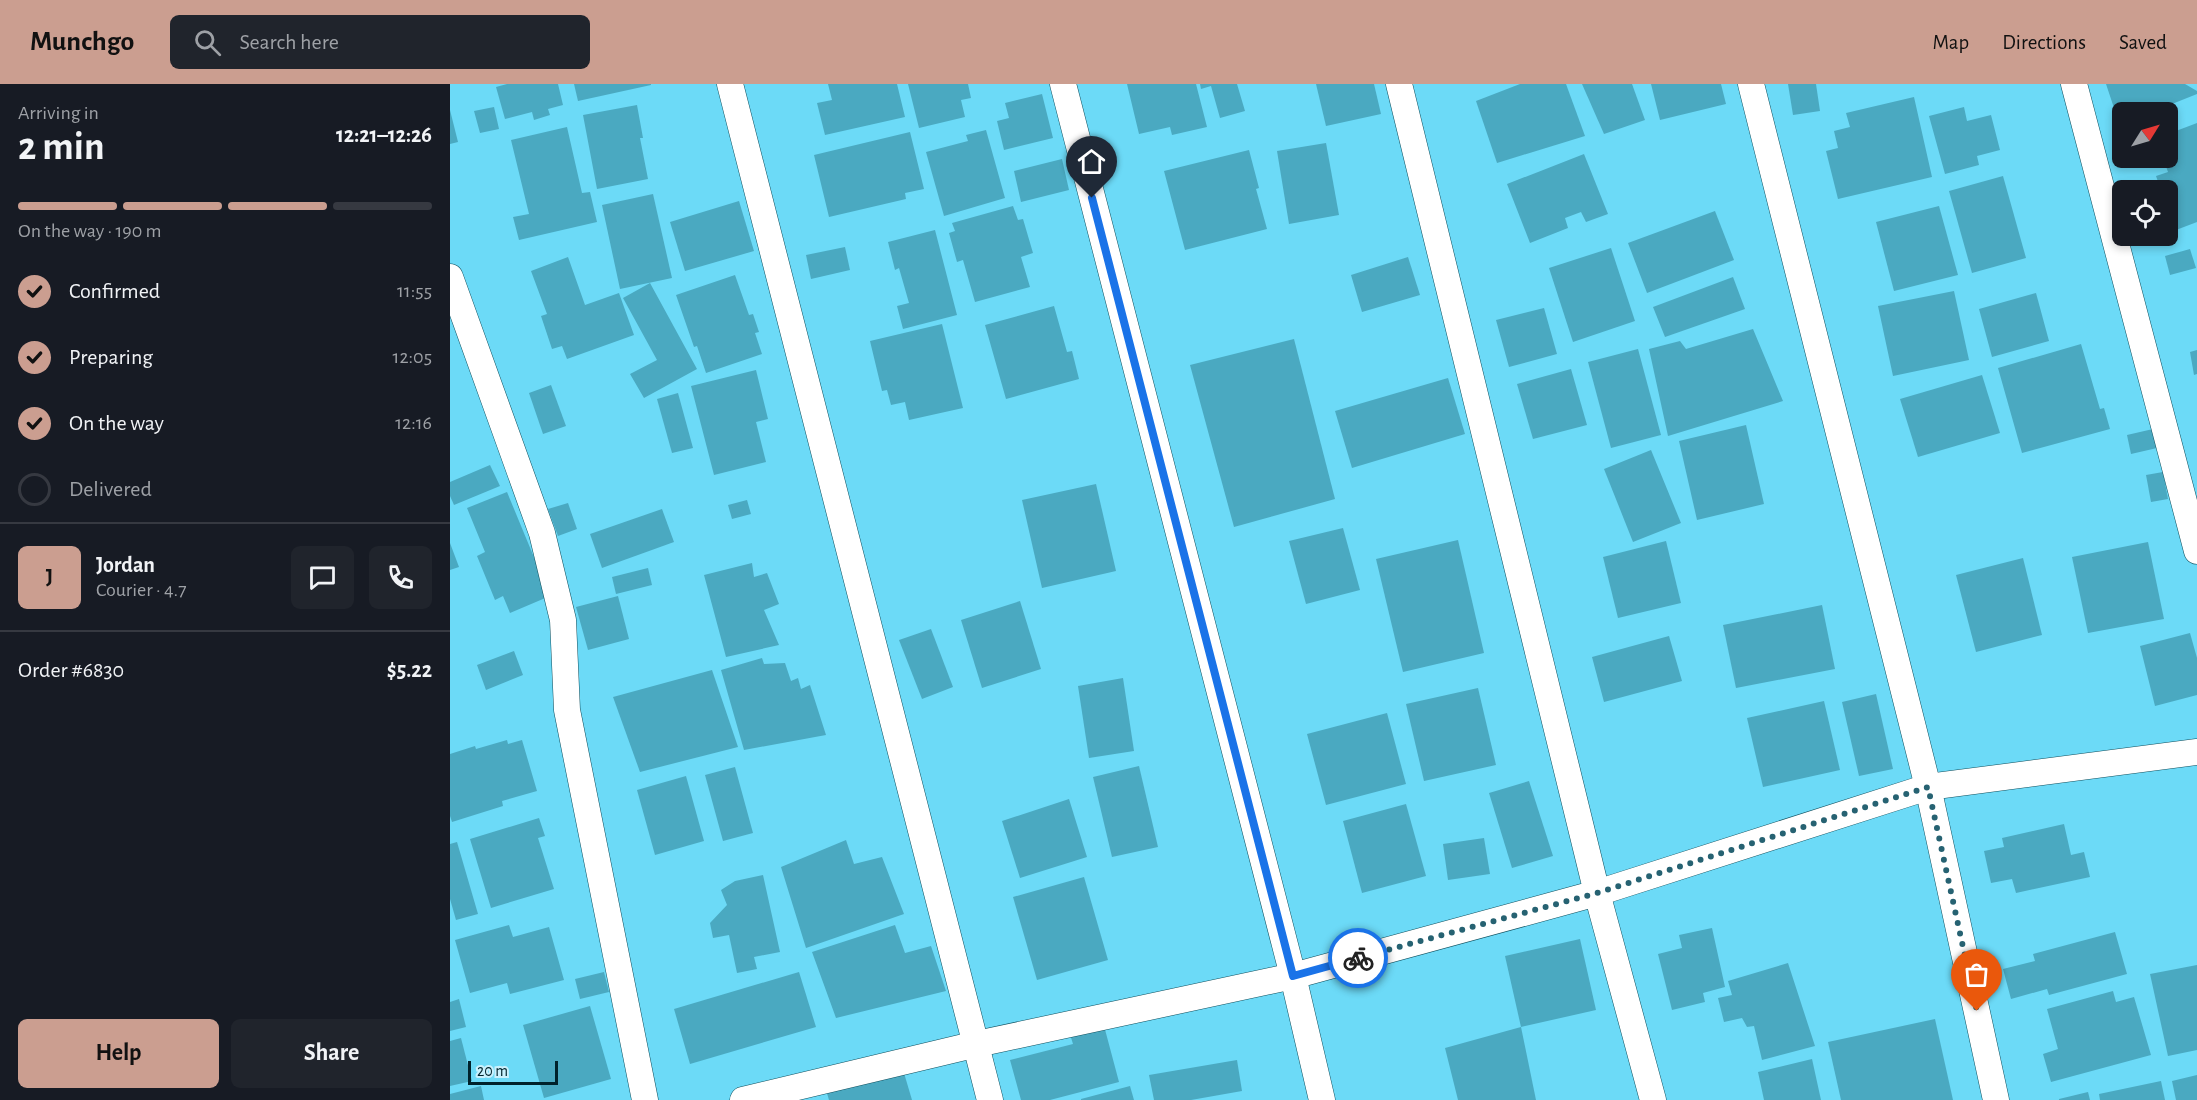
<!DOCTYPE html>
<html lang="en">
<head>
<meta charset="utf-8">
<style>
	:root { --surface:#171b24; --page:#20242c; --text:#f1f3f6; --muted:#9ea1a6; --line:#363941; --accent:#cb9e90 }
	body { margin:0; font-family:"Alegreya Sans",sans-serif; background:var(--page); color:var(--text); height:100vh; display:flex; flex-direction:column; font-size:22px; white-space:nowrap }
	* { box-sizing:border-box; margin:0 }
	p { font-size:20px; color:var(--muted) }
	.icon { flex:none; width:33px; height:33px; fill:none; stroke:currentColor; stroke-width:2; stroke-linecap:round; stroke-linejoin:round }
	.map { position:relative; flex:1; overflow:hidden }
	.side { display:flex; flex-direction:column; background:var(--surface); width:450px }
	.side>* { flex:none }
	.needle { width:39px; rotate:53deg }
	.fabs { position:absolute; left:1662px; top:18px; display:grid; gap:12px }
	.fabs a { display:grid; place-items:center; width:66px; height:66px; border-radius:9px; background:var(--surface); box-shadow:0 3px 9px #0003; font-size:30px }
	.scale { position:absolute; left:18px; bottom:15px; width:90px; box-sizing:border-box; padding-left:6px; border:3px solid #00222b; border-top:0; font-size:16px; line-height:21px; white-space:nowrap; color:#00222b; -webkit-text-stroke:4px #caf1fd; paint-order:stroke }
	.pin { position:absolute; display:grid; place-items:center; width:51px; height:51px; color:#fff; margin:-62px -26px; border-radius:50% 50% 50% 0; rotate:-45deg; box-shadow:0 0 6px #0007 }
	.pin .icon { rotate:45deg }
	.courier { position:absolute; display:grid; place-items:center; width:60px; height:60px; margin:-30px; border:4px solid #1a73e8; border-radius:50%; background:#fff; color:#222; box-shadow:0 2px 8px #0007 }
	.head em { font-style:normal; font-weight:700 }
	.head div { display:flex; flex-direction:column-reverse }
	.head { display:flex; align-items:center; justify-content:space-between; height:102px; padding:0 18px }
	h1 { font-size:39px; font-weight:700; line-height:45px }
	.bar { display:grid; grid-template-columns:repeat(4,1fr); gap:9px 6px; align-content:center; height:72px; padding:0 18px }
	.bar i { height:8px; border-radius:4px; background:var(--line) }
	.bar .on { background:var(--accent) }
	.bar p { grid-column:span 4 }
	.line { display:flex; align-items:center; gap:15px; padding:0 18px; border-top:2px solid var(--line) }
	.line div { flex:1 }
	.round { display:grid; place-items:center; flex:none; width:63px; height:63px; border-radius:9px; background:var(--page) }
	ol { padding:0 18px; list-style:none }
	li { display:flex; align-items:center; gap:18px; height:66px }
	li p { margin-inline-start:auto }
	li .icon { padding:6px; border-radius:50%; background:var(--accent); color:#111; stroke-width:4 }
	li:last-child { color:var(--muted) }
	li i { width:33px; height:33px; border:3px solid var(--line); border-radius:50% }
	.primary-button { display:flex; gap:12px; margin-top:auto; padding:12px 18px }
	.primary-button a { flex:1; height:69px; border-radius:9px; background:var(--accent); color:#111; font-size:24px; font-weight:700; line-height:69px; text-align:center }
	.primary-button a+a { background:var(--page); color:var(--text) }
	header { display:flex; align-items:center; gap:36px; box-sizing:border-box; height:84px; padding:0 30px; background:var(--accent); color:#111 }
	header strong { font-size:28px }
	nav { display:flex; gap:33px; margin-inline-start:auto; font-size:21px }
	.search { width:420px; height:54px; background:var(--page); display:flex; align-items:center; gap:15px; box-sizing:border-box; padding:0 21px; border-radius:9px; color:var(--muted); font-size:22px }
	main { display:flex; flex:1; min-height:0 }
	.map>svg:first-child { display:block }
</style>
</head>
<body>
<header>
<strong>Munchgo</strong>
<div class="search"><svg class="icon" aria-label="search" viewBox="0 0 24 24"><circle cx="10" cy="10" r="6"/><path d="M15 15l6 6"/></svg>Search here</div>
<nav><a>Map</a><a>Directions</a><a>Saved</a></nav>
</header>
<main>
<section class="side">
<div class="head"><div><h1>2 min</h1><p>Arriving in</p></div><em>12:21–12:26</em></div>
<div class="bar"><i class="on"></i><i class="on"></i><i class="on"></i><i></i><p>On the way · 190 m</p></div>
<ol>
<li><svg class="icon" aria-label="check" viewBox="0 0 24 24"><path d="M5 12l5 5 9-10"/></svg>Confirmed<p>11:55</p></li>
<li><svg class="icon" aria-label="check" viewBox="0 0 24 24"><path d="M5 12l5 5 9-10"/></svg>Preparing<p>12:05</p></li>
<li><svg class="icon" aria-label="check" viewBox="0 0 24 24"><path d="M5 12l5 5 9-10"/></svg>On the way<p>12:16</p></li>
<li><i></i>Delivered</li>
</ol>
<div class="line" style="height:108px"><b class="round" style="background:var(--accent);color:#111">J</b><div><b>Jordan</b><p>Courier · 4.7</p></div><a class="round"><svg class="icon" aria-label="chat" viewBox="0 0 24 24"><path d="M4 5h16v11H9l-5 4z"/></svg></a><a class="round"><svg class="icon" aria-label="phone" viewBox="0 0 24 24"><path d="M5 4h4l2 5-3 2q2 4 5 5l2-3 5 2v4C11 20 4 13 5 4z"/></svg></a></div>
<div class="line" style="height:78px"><div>Order #6830</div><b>$5.22</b></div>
<div class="primary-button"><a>Help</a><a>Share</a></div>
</section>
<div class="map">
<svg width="1747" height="1016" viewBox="0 0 1747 1016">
	<rect width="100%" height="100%" fill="#6cdaf7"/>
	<!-- building -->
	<g fill="#4aa9c1">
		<polygon points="57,0 108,0 113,21 98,25 100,31 84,36 82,28 55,35 46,3"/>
		<polygon points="124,0 201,0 201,1 128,17"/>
		<polygon points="378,0 447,0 455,33 375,51 367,19 382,16"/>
		<polygon points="458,0 518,0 521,14 511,16 515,33 469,44"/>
		<polygon points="677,0 746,0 757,43 722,51 720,43 689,50"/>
		<polygon points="750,0 787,0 795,27 770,34 761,2 751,5"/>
		<polygon points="866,0 924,0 931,30 876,42"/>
		<polygon points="1070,0 1116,0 1135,52 1047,79 1026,17"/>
		<polygon points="1132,0 1182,0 1195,36 1154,50"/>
		<polygon points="1201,0 1271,0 1276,20 1210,36"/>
		<polygon points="1338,0 1366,0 1370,27 1343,31"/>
		<polygon points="1656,0 1735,0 1747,7 1747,10 1702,28 1672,28 1672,41 1670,42"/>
		<polygon points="592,10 603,54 554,66 547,37 559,34 555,19"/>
		<polygon points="1464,13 1482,93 1388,115 1376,67 1388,64 1384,47 1400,43 1396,29"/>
		<polygon points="187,21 193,54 190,54 198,95 147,105 133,31"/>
		<polygon points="44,23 49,45 30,49 24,27"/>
		<polygon points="1514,23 1517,37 1541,31 1550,66 1527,72 1529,81 1495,90 1479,32"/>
		<polygon points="0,26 8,58 0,60"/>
		<polygon points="1747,39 1747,138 1726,146 1718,124 1718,106 1711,106 1706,92 1718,88 1713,74 1718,74 1718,67 1719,66 1718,50"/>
		<polygon points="117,43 132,109 140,108 147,138 69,156 63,133 79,130 61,56"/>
		<polygon points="536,46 555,114 494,132 476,68 518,57 516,51"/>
		<polygon points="460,48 474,105 455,109 456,115 379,133 364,71"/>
		<polygon points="876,59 889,131 839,140 827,67"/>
		<polygon points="799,66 809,104 806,105 817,145 735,166 714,87"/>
		<polygon points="1134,70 1158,130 1136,138 1131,128 1115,134 1118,144 1080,159 1057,100"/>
		<polygon points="612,75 619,106 571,118 564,87"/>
		<polygon points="1553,92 1576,174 1522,189 1499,107"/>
		<polygon points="203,110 222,194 170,205 152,121"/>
		<polygon points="289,117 304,167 235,187 220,138"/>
		<polygon points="563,122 568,136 573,135 583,169 571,173 580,203 525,218 513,176 507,178 499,149 505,147 502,139"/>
		<polygon points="1489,122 1508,191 1444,207 1426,138"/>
		<polygon points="1265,127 1284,176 1197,209 1178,159"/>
		<polygon points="485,146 507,231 453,245 447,222 459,219 449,184 445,186 438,158"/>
		<polygon points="395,163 400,186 361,195 356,171"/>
		<polygon points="1161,164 1185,237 1123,258 1099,184"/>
		<polygon points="1740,165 1746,184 1720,191 1715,172"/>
		<polygon points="118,173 135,221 169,209 184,251 117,275 112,262 102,265 91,232 97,230 81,187"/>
		<polygon points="958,173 970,211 912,228 901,191"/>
		<polygon points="285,191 299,231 303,230 309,248 305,249 312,270 256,289 247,262 244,263 226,211"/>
		<polygon points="1283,193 1295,225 1215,253 1203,223"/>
		<polygon points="200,199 247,285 194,314 180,290 207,276 173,214"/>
		<polygon points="1504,207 1519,276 1443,292 1428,222"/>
		<polygon points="1586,209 1599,257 1542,273 1529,225"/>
		<polygon points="604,222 617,268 622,267 629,295 556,315 535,241"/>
		<polygon points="1094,224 1107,270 1059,283 1046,236"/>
		<polygon points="492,240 513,324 459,336 455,318 441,321 437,306 432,307 420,257"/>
		<polygon points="1303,245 1333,317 1218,352 1199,265 1230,257 1236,265"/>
		<polygon points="844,255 885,415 784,443 740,281"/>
		<polygon points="1631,260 1650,325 1654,324 1660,345 1572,369 1548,284"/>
		<polygon points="1188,265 1211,351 1161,364 1138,278"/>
		<polygon points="1747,266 1747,290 1744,291 1740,268"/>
		<polygon points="1121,285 1137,341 1083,355 1067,300"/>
		<polygon points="306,286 318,335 306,338 316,378 264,391 241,302"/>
		<polygon points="1532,291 1550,349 1468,373 1450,315"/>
		<polygon points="998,294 1015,350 902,384 885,327"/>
		<polygon points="101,301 116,342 93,350 79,309"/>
		<polygon points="228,309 243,364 222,369 207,315"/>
		<polygon points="1296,341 1314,420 1247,436 1229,357"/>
		<polygon points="1703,345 1707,364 1681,370 1677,351"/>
		<polygon points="1201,366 1231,439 1183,458 1154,385"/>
		<polygon points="40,381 50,402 4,421 0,412 0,398"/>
		<polygon points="1713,388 1718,415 1701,418 1696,391"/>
		<polygon points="646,400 666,487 592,504 572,416"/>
		<polygon points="57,408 100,512 60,529 53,512 45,516 27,472 35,468 17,424"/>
		<polygon points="297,416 301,430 282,435 278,421"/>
		<polygon points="118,419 127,445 108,452 98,425"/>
		<polygon points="212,425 224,458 152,484 140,450"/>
		<polygon points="893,444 910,506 856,520 839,457"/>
		<polygon points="1008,456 1034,569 953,588 926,475"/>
		<polygon points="1216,457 1231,519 1168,534 1153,473"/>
		<polygon points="1698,458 1714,535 1638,549 1622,473"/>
		<polygon points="0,459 9,483 0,486"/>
		<polygon points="1573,474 1592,551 1526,568 1506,491"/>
		<polygon points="302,479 304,493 317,489 329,520 314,526 329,561 276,573 254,491"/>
		<polygon points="198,484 202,501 166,510 162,493"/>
		<polygon points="168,512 179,555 138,566 126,523"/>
		<polygon points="570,517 591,585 532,604 511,536"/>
		<polygon points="1372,521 1385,585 1286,604 1273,541"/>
		<polygon points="481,545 503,603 472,615 449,556"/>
		<polygon points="1740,549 1747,574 1747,611 1705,622 1690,562"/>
		<polygon points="1219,552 1232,597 1154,618 1142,573"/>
		<polygon points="64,567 73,591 36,606 27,581"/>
		<polygon points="312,574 314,580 335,579 341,597 348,594 351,605 360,601 376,651 294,666 271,586"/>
		<polygon points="262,586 288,663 190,688 163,613"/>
		<polygon points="673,594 684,667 639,674 628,602"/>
		<polygon points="1028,604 1046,681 974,697 956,620"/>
		<polygon points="1426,610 1443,685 1409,692 1392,618"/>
		<polygon points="1374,617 1390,686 1313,703 1297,634"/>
		<polygon points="937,629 956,700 876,721 857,650"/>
		<polygon points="57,656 58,660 72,656 87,707 52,717 53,722 2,738 0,732 0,670 25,662 26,665"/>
		<polygon points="689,682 708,763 662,773 643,693"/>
		<polygon points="285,683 303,749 273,757 255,691"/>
		<polygon points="236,692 254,757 205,771 187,706"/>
		<polygon points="1079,697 1103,772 1062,784 1039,709"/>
		<polygon points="619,715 637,773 570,794 552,737"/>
		<polygon points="956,720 976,792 912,809 893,737"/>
		<polygon points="89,734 95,752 88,754 104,805 41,824 20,755"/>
		<polygon points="1614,740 1621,771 1634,768 1640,793 1566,809 1562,795 1541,799 1534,767 1554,763 1552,754"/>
		<polygon points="1034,754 1040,790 998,796 993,760"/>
		<polygon points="396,756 404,780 432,773 454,830 356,864 331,783"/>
		<polygon points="7,758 28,830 6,836 0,815 0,760"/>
		<polygon points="313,791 330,868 304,873 307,885 287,889 279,851 263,854 260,839 277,821 271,806 285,797"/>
		<polygon points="634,793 658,876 587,896 563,813"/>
		<polygon points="59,841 63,853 99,843 114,896 60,910 57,899 20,909 5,856"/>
		<polygon points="445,841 455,869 481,862 496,907 386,934 362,868"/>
		<polygon points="1262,844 1275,903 1253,909 1255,918 1222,926 1208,870 1232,864 1229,851"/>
		<polygon points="1665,848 1677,890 1599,911 1597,905 1561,915 1553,885 1585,877 1583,870"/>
		<polygon points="1130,855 1146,926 1071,943 1055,872"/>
		<polygon points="1338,879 1365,962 1312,976 1304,942 1297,943 1292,934 1274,938 1268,914 1282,911 1278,897"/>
		<polygon points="1747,881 1747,966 1718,972 1700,890"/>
		<polygon points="154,888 159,908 130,915 125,895"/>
		<polygon points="349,888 366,943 240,980 224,925"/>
		<polygon points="1663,907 1666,918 1684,913 1701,971 1601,998 1593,970 1608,965 1597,925"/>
		<polygon points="9,915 16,943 0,947 0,918"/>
		<polygon points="140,922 161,995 94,1014 73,941"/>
		<polygon points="1485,935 1503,1016 1391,1016 1378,958"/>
		<polygon points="653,938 669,998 600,1016 571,1016 560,976 623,960 619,947"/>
		<polygon points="1071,943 1086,1016 1008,1016 995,964"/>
		<polygon points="11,954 22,997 0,1002 0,957"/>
		<polygon points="1362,975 1371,1016 1314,1016 1308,988"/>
		<polygon points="787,976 792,1007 741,1016 704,1016 699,991"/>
		<polygon points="454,989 462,1016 379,1016 376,1006"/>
		<polygon points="1747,991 1747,1016 1726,1016 1722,997"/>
		<polygon points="1711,997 1715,1016 1650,1016 1649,1010"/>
		<polygon points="31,1002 34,1016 0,1016 0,1010"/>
		<polygon points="680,1002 684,1016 631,1016 631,1015"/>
		<polygon points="1638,1008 1640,1016 1609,1016 1609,1015"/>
	</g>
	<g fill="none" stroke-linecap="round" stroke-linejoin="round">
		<!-- street casing -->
		<g stroke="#0f4f5e" stroke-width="27">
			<g id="street">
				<polyline points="280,0 540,1016"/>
				<polyline points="613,0 843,892 872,1016"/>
				<polyline points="949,0 1147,809 1203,1016"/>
				<polyline points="1301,0 1478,703 1546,1016"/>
				<polyline points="1624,0 1747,467"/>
				<polyline points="0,193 92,449 113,536 117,626 195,1016"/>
				<polyline points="293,1016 527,960 843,892 1147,809 1478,703 1747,668"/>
			</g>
		</g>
		<!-- street -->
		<use href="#street" stroke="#fff" stroke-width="26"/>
	</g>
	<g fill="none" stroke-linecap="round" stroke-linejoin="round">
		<!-- done -->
		<polyline stroke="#266272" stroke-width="6" stroke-dasharray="0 10.8" points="908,874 1147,809 1478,703 1527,927"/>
		<!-- route -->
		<polyline stroke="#1a73e8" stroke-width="8" points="642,114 843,892 908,874"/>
	</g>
</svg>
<div class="fabs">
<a><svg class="needle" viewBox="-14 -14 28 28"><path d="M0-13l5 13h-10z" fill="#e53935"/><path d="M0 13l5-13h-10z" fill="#9ea1a6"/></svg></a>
<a><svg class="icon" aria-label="locate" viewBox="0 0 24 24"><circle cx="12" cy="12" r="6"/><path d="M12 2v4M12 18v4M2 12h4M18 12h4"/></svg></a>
</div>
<div class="scale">20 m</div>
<div class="pin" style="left:1527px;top:927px;background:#ea580c"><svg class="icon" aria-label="bag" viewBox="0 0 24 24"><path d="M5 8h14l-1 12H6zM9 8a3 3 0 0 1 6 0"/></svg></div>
<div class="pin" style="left:642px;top:114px;background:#1f2937"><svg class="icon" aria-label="home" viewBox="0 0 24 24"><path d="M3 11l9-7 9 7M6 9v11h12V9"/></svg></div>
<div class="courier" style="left:908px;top:874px"><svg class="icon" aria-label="bike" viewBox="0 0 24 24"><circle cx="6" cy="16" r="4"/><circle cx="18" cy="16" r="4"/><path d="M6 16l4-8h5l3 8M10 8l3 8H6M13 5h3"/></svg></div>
</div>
</main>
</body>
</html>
